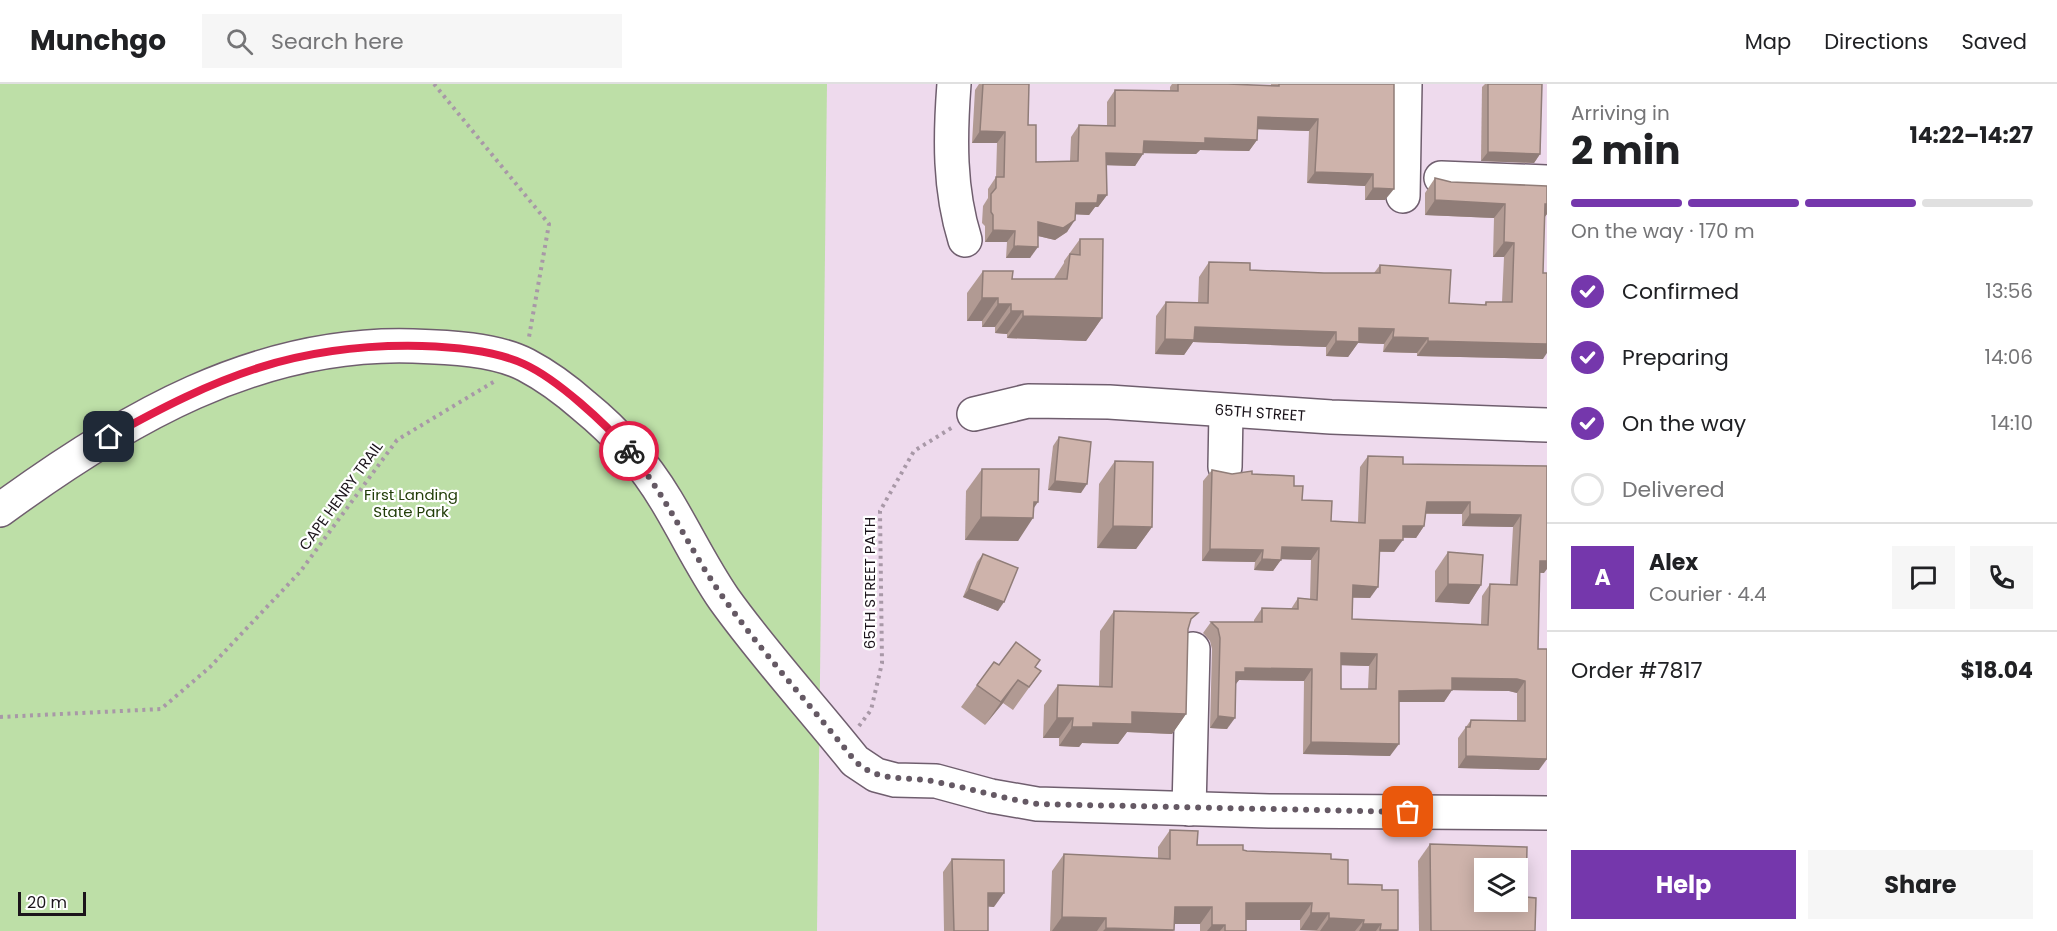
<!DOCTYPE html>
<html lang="en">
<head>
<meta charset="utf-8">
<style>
	:root { --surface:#fff; --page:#f6f6f6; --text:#202124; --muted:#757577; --line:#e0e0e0; --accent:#7537ac }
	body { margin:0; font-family:Poppins,sans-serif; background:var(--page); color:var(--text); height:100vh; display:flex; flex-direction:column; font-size:22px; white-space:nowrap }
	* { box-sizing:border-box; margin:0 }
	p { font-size:20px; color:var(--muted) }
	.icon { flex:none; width:33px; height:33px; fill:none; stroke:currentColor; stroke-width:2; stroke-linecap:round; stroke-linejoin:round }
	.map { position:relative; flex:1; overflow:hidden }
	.sheet { display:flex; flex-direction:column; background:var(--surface); width:510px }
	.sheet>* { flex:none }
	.fabs { position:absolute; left:1474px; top:774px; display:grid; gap:12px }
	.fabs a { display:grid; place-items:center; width:54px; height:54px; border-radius:0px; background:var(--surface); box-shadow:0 3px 15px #0003; font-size:30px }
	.scale { position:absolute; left:18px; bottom:15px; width:68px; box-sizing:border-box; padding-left:6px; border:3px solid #1b141b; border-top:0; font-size:16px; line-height:21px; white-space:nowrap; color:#1b141b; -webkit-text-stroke:4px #fff; paint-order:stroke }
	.pin { position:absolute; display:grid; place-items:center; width:51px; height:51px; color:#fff; margin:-26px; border-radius:12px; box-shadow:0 3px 9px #0006 }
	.courier { position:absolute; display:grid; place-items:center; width:60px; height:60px; margin:-30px; border:4px solid #e11d48; border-radius:50%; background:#fff; color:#222; box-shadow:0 2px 8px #0007 }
	.head em { font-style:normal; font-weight:700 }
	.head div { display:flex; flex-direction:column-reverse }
	.head { display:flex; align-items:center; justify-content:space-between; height:102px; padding:0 24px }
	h1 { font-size:39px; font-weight:700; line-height:45px }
	.bar { display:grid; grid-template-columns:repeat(4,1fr); gap:9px 6px; align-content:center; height:72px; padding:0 24px }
	.bar i { height:8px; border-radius:4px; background:var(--line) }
	.bar .on { background:var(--accent) }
	.bar p { grid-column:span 4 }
	.line { display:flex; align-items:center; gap:15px; padding:0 24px; border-top:2px solid var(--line) }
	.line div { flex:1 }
	.round { display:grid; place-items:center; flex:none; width:63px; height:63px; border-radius:0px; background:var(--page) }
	ol { padding:0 24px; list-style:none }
	li { display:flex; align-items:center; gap:18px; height:66px }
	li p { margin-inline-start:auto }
	li .icon { padding:6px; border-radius:50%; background:var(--accent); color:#fff; stroke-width:4 }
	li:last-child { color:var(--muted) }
	li i { width:33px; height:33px; border:3px solid var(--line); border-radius:50% }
	.action { display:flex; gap:12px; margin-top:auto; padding:12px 24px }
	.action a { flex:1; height:69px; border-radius:0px; background:var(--accent); color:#fff; font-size:24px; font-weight:700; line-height:69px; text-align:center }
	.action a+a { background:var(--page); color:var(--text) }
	header { display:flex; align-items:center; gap:36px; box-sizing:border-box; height:84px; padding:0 30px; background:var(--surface); border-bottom:2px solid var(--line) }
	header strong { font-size:28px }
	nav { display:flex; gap:33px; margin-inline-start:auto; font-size:21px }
	.search { width:420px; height:54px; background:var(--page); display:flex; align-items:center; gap:15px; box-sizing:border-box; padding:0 21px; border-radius:0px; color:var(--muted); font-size:22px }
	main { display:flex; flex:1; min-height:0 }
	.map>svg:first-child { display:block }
</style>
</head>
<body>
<header>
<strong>Munchgo</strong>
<div class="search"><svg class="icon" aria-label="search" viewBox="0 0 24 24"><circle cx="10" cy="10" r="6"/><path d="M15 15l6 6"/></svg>Search here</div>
<nav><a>Map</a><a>Directions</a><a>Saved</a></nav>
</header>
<main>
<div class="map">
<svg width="1547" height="847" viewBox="0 0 1547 847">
	<rect width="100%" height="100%" fill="#eedaed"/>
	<!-- green -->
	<polygon fill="#bddfa7" points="0,0 827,0 817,847 0,847"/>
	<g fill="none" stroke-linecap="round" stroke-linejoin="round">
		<!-- minor casing -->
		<g stroke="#6f5e6e" stroke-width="36">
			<g id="minor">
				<path d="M954,0C950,53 949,105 965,156"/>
				<polyline points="1441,94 1547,98"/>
				<polyline points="1403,112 1405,0"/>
				<polyline points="974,330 1028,317 1109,318 1331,333 1547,341"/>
				<polyline points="1225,383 1226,327"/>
				<path d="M0,426C123,336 256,257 413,262C447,263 496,265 526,281C545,291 567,307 584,322C616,348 645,381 666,416C686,449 702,483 724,515C764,571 812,623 855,677L876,691L895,696L936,697L991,712L1037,720L1269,727L1547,729"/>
				<polyline points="1189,725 1193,565"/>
			</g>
		</g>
		<!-- path -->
		<g stroke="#a898a7" stroke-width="4" stroke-dasharray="3 4.5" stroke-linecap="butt">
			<polyline points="434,0 549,140 529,253"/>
			<polyline points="0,633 161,625 210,583 300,488 397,356 495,297"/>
			<polyline points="859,642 871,626 882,579 880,427 914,367 953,343"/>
		</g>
		<!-- minor -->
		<use href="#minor" stroke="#fff" stroke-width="33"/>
	</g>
	<!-- wall -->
	<g fill="#b19a93" fill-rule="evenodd">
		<polygon points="979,0 1029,0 1028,41 1036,78 1070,77 1071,53 1079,41 1107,42 1107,18 1115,6 1170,7 1170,3 1172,0 1228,0 1271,2 1271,0 1394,0 1385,116 1365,116 1365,102 1307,99 1309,47 1257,45 1257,56 1249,67 1200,66 1196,70 1143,69 1135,82 1106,81 1107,111 1098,123 1095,123 1089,131 1075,130 1067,148 1055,156 1038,152 1030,174 1006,174 1007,158 985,158 985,142 982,139 983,122 988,114 988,105 996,93 997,59 972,59 975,6"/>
		<polygon points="1485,0 1542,0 1540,70 1534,79 1481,77 1482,3"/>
		<polygon points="1435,94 1547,130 1544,134 1543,189 1543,275 1417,272 1417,269 1383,268 1384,260 1358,259 1348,273 1326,272 1326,263 1193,258 1184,271 1155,270 1156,232 1166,218 1198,219 1199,193 1209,178 1250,186 1324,189 1374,189 1380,181 1449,219 1484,221 1486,218 1502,218 1504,173 1493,173 1494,134 1425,131 1425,109"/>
		<polygon points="1080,155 1102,234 1086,257 1007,254 1007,250 995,249 995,243 982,243 982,237 967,237 967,209 983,187 1012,195 1054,195 1055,193 1064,179 1064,177"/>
		<polygon points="1059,353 1081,409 1048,406 1053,362"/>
		<path d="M1368,372L1403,380L1547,382L1544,489H1540L1538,565L1539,686L1458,684V654L1471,636H1517V609L1509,607L1452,606L1444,618H1399L1390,672L1303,670L1304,597L1239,596L1235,600L1227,645L1210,644L1212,565L1210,557L1203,549L1211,538H1254V536L1262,524L1291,525L1298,514L1310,515L1311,476L1281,475L1273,487L1254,486L1255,478L1202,477L1203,397L1212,386L1232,390H1252L1294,402L1302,416L1331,437L1358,438L1360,383ZM1426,430H1462V442L1513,443L1510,500H1490L1482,512L1481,540L1352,535L1353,514H1370L1379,468H1394L1403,454H1416L1424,442ZM1341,581L1369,582L1368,605H1341Z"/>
		<polygon points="1115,377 1152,443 1136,465 1097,464 1099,400"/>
		<polygon points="982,385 1034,424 1018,457 965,456 966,407"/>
		<polygon points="1448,468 1481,501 1469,520 1435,518 1435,487"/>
		<polygon points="983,470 998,527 963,513 977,478"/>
		<polygon points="1114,527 1189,542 1188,545 1186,630 1172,650 1127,648 1118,660 1082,659 1079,663 1059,662 1059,654 1043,654 1044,621 1058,601 1099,602 1100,547"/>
		<polygon points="999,581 1035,583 1041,587 1013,626 1003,619 985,641 961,623 977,601"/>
		<polygon points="1170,746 1197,761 1243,766 1247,767 1331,775 1348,800 1382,806 1398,846 1397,847 1317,847 1300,846 1300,836 1246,836 1246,847 1200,847 1200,840 1174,840 1173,847 1050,847 1052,787 1064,770 1158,774 1158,763"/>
		<polygon points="1430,760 1526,813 1535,847 1419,847 1418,777"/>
		<polygon points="952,775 994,823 988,822 988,847 944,847 943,788"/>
	</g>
	<!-- shaded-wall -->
	<g fill="#907d78">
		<polygon points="1258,33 1318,35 1309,47 1250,45"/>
		<polygon points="980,47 1005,48 997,59 972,59"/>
		<polygon points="1205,54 1257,56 1249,67 1200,66 1196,70 1135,69 1144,57"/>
		<polygon points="1488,68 1540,70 1534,79 1481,77"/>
		<polygon points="1106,69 1143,70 1135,82 1098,81"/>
		<polygon points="1315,88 1373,90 1365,102 1307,99"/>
		<polygon points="1373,104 1394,105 1385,116 1365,116"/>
		<polygon points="1098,111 1107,111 1098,123 1095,123 1089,131 1068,130 1076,119"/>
		<polygon points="1435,116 1505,120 1494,134 1425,131"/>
		<polygon points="1545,120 1547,120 1547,130 1543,135"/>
		<polygon points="1075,136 1067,148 1055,156 1030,150 1038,138"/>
		<polygon points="993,146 1015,147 1007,158 985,158"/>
		<polygon points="1504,158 1514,159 1504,173 1493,173"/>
		<polygon points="1014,162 1038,163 1030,174 1006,174"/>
		<polygon points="982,214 998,214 982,237 967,237"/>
		<polygon points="998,220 1011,220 995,243 982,243"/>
		<polygon points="1011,227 1023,227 1007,250 995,249"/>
		<polygon points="1023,232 1102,234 1086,257 1007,254"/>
		<polygon points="1195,243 1336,248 1326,263 1193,258 1184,271 1155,270 1165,255"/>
		<polygon points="1359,244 1394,245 1384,260 1358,259 1348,273 1326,272 1336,257"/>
		<polygon points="1393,253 1428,254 1417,269 1383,268"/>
		<polygon points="1428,257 1547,260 1547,269 1543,275 1417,272"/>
		<polygon points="1055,397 1087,400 1081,409 1048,406"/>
		<polygon points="1034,418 1038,418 1027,434 1033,434 1018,457 965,456 981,433"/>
		<polygon points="1427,418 1470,418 1462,430 1419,429"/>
		<polygon points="1470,430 1521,431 1513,443 1462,442"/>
		<polygon points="1113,442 1152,443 1136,465 1097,464"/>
		<polygon points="1403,442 1424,442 1416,454 1395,453"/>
		<polygon points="1380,456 1403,456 1394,468 1371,467"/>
		<polygon points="1282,463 1319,464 1311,476 1274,475"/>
		<polygon points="1210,465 1263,466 1255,478 1202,477"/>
		<polygon points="1262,475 1281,476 1273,487 1254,486"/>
		<polygon points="1540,477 1547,477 1547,485 1544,489 1532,488"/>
		<polygon points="1448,500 1481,501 1469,520 1435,518"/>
		<polygon points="1353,501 1378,503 1370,514 1345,513"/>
		<polygon points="969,505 1004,518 998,527 963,513"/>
		<polygon points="1341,569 1377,570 1369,582 1333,581"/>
		<polygon points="1245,584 1312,585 1304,597 1239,596 1236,600 1227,600 1236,588"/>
		<polygon points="1452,594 1517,595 1525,597 1517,609 1509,607 1443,606"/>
		<polygon points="1018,596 1003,619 985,641 1001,618"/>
		<polygon points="1452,606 1444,618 1390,618 1399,607"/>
		<polygon points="1132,628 1186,630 1172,650 1127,648 1118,660 1082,659 1079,663 1059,662 1072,643 1093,639"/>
		<polygon points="1218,632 1235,634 1227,645 1210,644"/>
		<polygon points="1057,634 1073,634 1059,654 1043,654"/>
		<polygon points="1311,658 1399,660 1390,672 1303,670"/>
		<polygon points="1466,672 1547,675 1539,686 1458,684"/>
		<polygon points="988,809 1004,809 994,823 979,822"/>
		<polygon points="1246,819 1312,819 1300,836 1234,836"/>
		<polygon points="1175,823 1212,823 1200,840 1164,840"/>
		<polygon points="1311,829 1329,829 1317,846 1300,846"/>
		<polygon points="1062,833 1106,834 1097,847 1052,847"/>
		<polygon points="1329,834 1364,836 1355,847 1320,847"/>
		<polygon points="1363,840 1381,840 1376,847 1359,847"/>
		<polygon points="1212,841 1225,841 1220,847 1207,847"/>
		<polygon points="1106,844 1174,846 1173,847 1103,847"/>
		<polygon points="1380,846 1398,846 1397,847 1380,847"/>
	</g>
	<!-- building -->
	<g fill="#ceb3ab" stroke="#907d78" stroke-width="1.5" fill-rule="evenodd">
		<polygon points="983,0 1029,0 1028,41 1036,41 1036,78 1078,77 1079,41 1115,42 1115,6 1178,7 1178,0 1228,0 1279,2 1279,0 1394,0 1394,105 1373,104 1373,90 1315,88 1318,35 1258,33 1257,56 1205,54 1205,59 1144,57 1143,70 1106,69 1107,111 1098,111 1097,119 1076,119 1075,136 1063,144 1038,138 1038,163 1014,162 1015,147 993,146 993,131 991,128 991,110 996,104 996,93 1004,93 1005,48 980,47"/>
		<polygon points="1488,0 1542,0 1540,70 1488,68"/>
		<polygon points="1435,94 1451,98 1547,102 1547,120 1545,120 1543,189 1547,189 1547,260 1428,257 1428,254 1393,253 1394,245 1359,244 1359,258 1336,257 1336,248 1195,243 1194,256 1165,255 1166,218 1208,219 1209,178 1250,179 1250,186 1324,189 1380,189 1380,181 1451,186 1449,219 1486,221 1486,218 1512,218 1514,159 1504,158 1505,120 1435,116"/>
		<polygon points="1080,155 1103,155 1102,234 1023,232 1023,227 1011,227 1011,220 998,220 998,214 982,214 983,187 1013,187 1012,195 1067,195 1070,170 1080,171"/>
		<polygon points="1059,353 1091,358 1087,400 1055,397"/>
		<path d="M1368,372L1403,373V380L1547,382V477H1540L1538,565H1547V675L1466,672V643H1470L1471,636L1525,637V597L1517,595L1452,594V606L1399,607V660L1311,658L1312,585L1245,584V588H1236L1235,634L1218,632L1220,554L1218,545L1211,538H1262V524L1298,525V514L1317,516L1319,464L1282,463L1281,476L1262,475L1263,466L1210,465L1212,386L1232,390L1252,387V390L1294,392V402H1303L1302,416L1332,417L1331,437L1365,439ZM1427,418H1470V430L1521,431L1517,501L1490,500L1488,541L1352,535L1353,501L1378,503L1380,456H1403V442H1424ZM1341,569L1377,570L1376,605H1341Z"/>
		<polygon points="1115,377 1153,378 1152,443 1113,442"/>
		<polygon points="982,385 1039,385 1038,418 1034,418 1033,434 981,433"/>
		<polygon points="1448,468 1483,471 1481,501 1448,500"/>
		<polygon points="983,470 1018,484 1004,518 969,505"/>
		<polygon points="1114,527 1198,529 1191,535 1188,545 1186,630 1132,628 1132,640 1093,639 1093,643 1072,643 1073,634 1057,634 1058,601 1112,603"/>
		<polygon points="1016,558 1040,576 1035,583 1041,587 1029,603 1018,596 1001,618 977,601 994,578 999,581"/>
		<polygon points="1170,746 1198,747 1197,761 1243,761 1243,766 1247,767 1331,770 1331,775 1348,776 1348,800 1382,801 1382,806 1398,806 1398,846 1380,846 1381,840 1363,840 1364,836 1329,834 1329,829 1311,829 1312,819 1246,819 1246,847 1225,847 1225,841 1212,841 1212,823 1175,823 1174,846 1106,844 1106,834 1062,833 1064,770 1170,775"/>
		<path d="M1430,760L1527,763L1526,813L1536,814L1535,847H1431ZM1485,784H1518V818H1485Z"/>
		<polygon points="952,775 1004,776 1004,809 988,809 988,847 954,847"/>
	</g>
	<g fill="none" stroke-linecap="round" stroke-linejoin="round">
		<!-- done -->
		<path stroke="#655964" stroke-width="6" stroke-dasharray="0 10.8" d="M629,367C668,413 690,468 725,516C765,572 812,623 855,677C879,700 907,691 937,698C971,705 1003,714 1037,720L1408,728"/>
		<!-- route -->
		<path stroke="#e11d48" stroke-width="8" d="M109,353C216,293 296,259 422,262C454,263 494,266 524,280C557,295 605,339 629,367"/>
	</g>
	<g text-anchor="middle" stroke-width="4.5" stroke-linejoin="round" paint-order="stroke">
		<!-- street labels -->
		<g font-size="15" fill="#1b141b" stroke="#fff">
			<text transform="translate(1260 329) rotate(4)" y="5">65TH STREET</text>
			<text transform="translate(341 412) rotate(-54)" y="5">CAPE HENRY TRAIL</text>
			<text transform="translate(870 499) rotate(-90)" y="5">65TH STREET PATH</text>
		</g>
		<!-- park labels -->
		<g font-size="15" fill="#223e09" stroke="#fff">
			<text x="411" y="416">First Landing<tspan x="411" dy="17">State Park</tspan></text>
		</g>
	</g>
</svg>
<div class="fabs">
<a><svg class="icon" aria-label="layers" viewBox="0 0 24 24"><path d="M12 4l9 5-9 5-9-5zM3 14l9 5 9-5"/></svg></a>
</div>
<div class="scale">20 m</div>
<div class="pin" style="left:1408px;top:728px;background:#ea580c"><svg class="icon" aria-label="bag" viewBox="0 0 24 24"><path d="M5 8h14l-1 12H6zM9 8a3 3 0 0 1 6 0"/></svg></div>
<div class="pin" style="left:109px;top:353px;background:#1f2937"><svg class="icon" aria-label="home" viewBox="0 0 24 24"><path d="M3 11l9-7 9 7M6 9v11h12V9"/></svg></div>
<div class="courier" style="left:629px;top:367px"><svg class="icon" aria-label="bike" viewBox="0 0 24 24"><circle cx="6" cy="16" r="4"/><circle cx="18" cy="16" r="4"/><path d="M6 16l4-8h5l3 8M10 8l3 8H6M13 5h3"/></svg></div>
</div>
<section class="sheet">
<div class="head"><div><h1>2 min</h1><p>Arriving in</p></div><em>14:22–14:27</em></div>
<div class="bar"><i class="on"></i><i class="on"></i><i class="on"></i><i></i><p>On the way · 170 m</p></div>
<ol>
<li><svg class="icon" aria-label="check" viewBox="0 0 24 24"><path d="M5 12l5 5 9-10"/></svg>Confirmed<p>13:56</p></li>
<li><svg class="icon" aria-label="check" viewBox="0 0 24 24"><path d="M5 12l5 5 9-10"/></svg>Preparing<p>14:06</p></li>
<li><svg class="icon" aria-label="check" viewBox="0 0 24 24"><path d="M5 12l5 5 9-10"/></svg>On the way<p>14:10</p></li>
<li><i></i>Delivered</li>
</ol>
<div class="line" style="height:108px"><b class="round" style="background:var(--accent);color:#fff">A</b><div><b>Alex</b><p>Courier · 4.4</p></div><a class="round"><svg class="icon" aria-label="chat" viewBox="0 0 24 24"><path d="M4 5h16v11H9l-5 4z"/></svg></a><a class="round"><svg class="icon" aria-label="phone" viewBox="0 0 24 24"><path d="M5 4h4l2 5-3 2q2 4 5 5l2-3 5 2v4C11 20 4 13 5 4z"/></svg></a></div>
<div class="line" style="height:78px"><div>Order #7817</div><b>$18.04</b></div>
<div class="action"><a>Help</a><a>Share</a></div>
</section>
</main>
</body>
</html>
